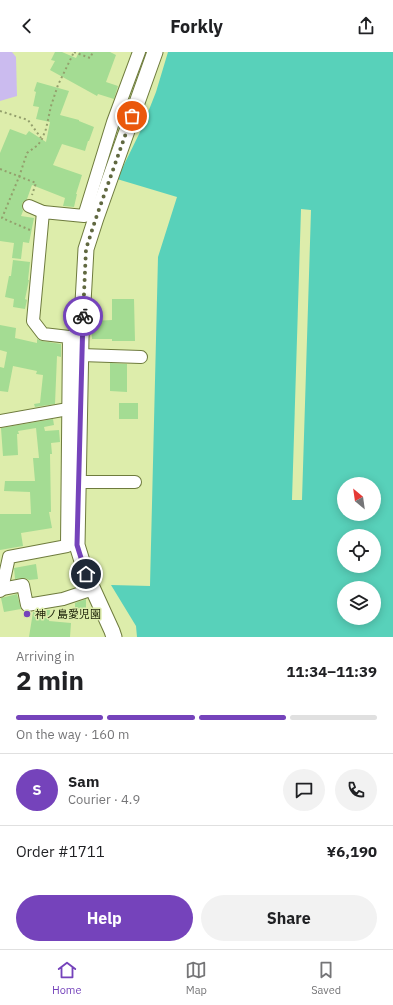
<!DOCTYPE html>
<html lang="en">
<head>
<meta charset="utf-8">
<style>
	:root { --surface:#fff; --page:#f2f2f2; --text:#202124; --muted:#757577; --line:#e0e0e0; --accent:#7543bb }
	body { margin:0; font-family:"IBM Plex Sans","Noto Sans JP",sans-serif; background:var(--page); color:var(--text); height:100vh; display:flex; flex-direction:column; font-size:15px; white-space:nowrap }
	* { box-sizing:border-box; margin:0 }
	p { font-size:13px; color:var(--muted) }
	.icon { flex:none; width:22px; height:22px; fill:none; stroke:currentColor; stroke-width:2; stroke-linecap:round; stroke-linejoin:round }
	.map { position:relative; height:585px; overflow:hidden }
	.details { display:flex; flex-direction:column; background:var(--surface); flex:1 }
	.details>* { flex:none }
	.needle { width:26px; rotate:331deg }
	.fabs { position:absolute; left:337px; top:425px; display:grid; gap:8px }
	.fabs a { display:grid; place-items:center; width:44px; height:44px; border-radius:50%; background:var(--surface); box-shadow:0 2px 10px #0003; font-size:20px }
	.pin { position:absolute; display:grid; place-items:center; width:34px; height:34px; color:#fff; margin:-17px; border:2px solid #fff; border-radius:50%; box-shadow:0 1px 4px #0007 }
	.courier { position:absolute; display:grid; place-items:center; width:40px; height:40px; margin:-20px; border:3px solid #7543bb; border-radius:50%; background:#fff; color:#222; box-shadow:0 1px 5px #0007 }
	.head em { font-style:normal; font-weight:700 }
	.head div { display:flex; flex-direction:column-reverse }
	.head { display:flex; align-items:center; justify-content:space-between; height:68px; padding:0 16px }
	h1 { font-size:26px; font-weight:700; line-height:30px }
	.bar { display:grid; grid-template-columns:repeat(4,1fr); gap:6px 4px; align-content:center; height:48px; padding:0 16px }
	.bar i { height:5px; border-radius:3px; background:var(--line) }
	.bar .active { background:var(--accent) }
	.bar p { grid-column:span 4 }
	.line { display:flex; align-items:center; gap:10px; padding:0 16px; border-top:1px solid var(--line) }
	.line div { flex:1 }
	.round { display:grid; place-items:center; flex:none; width:42px; height:42px; border-radius:21px; background:var(--page) }
	.cta { display:flex; gap:8px; margin-top:auto; padding:8px 16px }
	.cta a { flex:1; height:46px; border-radius:24px; background:var(--accent); color:#fff; font-size:16px; font-weight:700; line-height:46px; text-align:center }
	.cta a+a { background:var(--page); color:var(--text) }
	header { display:flex; justify-content:space-between; align-items:center; height:52px; padding:0 16px; background:var(--surface); font-size:18px; font-weight:700 }
	.tab-bar { display:flex; justify-content:space-around; align-items:center; height:56px; border-top:1px solid var(--line); background:var(--surface); font-size:11px; color:var(--muted) }
	.tab-bar a { display:grid; justify-items:center; gap:2px }
	.tab-bar .active { color:var(--accent) }
	.map>svg:first-child { display:block }
</style>
</head>
<body>
<header><svg class="icon" aria-label="back" viewBox="0 0 24 24"><path d="M15 5l-7 7 7 7"/></svg>Forkly<svg class="icon" aria-label="share" viewBox="0 0 24 24"><path d="M12 15V3M7 8l5-5 5 5M5 13v7h14v-7"/></svg></header>
<div class="map">
<svg width="393" height="585" viewBox="0 0 393 585">
	<rect width="100%" height="100%" fill="#ddedab"/>
	<!-- green -->
	<polygon fill="#cbbbef" points="0,0 12,0 16,5 17,44 0,49"/>
	<!-- water -->
	<path fill="#58d1ba" fill-rule="evenodd" d="M168,0H393V585H137L136,574L111,533L150,534L158,205L177,145L117,127L141,78L156,40ZM344,432H374V462H344ZM344,484H374V514H344ZM344,536H374V566H344Z"/>
	<!-- pier -->
	<polygon fill="#ddedab" points="301,157 311,158 302,448 292,448"/>
	<!-- building -->
	<g fill="#a4dc93">
		<polygon points="55,0 62,0 76,6 79,0 110,0 116,3 106,30 118,34 114,47 98,42 97,44 50,18 55,9 51,8"/>
		<polygon points="37,30 69,39 60,63 79,68 79,69 94,75 89,89 88,89 85,99 62,92 53,113 82,123 76,142 77,142 74,155 63,154 65,146 32,133 27,147 22,151 22,154 23,159 21,164 34,166 29,191 23,190 21,207 12,206 14,191 0,189 0,101 10,77 26,83 29,79 46,90 50,70 36,67 39,55 33,54 36,40 34,39"/>
		<polygon points="13,208 30,210 28,228 29,228 25,247 27,248 25,257 13,255 14,247 5,245 9,224 11,224"/>
		<polygon points="112,247 134,247 135,289 112,289 112,287 92,287 91,269 112,268"/>
		<polygon points="0,273 16,276 15,286 37,291 37,287 42,289 61,292 61,305 57,304 55,352 35,355 34,352 40,351 43,323 36,322 37,319 13,314 8,340 0,339 0,315 4,316 7,300 0,298"/>
		<polygon points="110,311 127,312 127,340 110,339"/>
		<rect x="119" y="351" width="19" height="16"/>
		<polygon points="53,367 54,373 44,375 45,379 59,378 60,390 51,391 52,402 50,402 51,460 49,460 52,476 21,481 23,494 0,498 0,462 31,462 30,440 4,439 5,429 35,429 33,406 39,406 36,376 18,379 19,382 17,382 18,403 3,404 1,376"/>
		<polygon points="36,512 38,527 29,528 25,526 15,527 14,516"/>
		<polygon points="17,542 21,557 4,560 1,546"/>
		<polygon points="86,547 86,563 75,563 75,551"/>
		<polygon points="45,558 50,558 49,569 71,571 70,585 29,585 33,560"/>
	</g>
	<g fill="none" stroke-linecap="round" stroke-linejoin="round">
		<!-- minor casing -->
		<g stroke="#6e7b3d" stroke-width="14">
			<g id="minor">
				<polyline points="29,154 43,160"/>
				<polyline points="81,303 141,305"/>
				<polyline points="0,369 68,357"/>
				<polyline points="78,430 135,430"/>
				<polyline points="2,537 23,533 27,553 63,547 93,537"/>
				<polyline points="0,539 2,537 9,505 67,494 69,285 43,282 33,269 43,160 84,164 113,70 139,0"/>
			</g>
		</g>
		<!-- tertiary casing -->
		<g stroke="#6e7b3d" stroke-width="17">
			<polyline id="tertiary" points="114,585 112,579 86,522 77,493 81,286 86,197 96,166 155,0"/>
		</g>
		<!-- path -->
		<g stroke="#939f6c" stroke-width="2" stroke-dasharray="2 3" stroke-linecap="butt">
			<polyline points="74,0 90,6 93,0"/>
			<polyline points="0,59 28,68 41,86"/>
			<polyline points="0,117 36,131 32,143"/>
			<polyline points="30,178 2,166 19,125 27,101 38,93 42,87 46,77 51,54 58,33 74,0"/>
		</g>
		<!-- minor -->
		<use href="#minor" stroke="#fff" stroke-width="12"/>
		<!-- tertiary -->
		<use href="#tertiary" stroke="#fff" stroke-width="15"/>
	</g>
	<g fill="none" stroke-linecap="round" stroke-linejoin="round">
		<!-- done -->
		<polyline stroke="#606840" stroke-width="4" stroke-dasharray="0 7.2" points="83,264 86,197 96,166 132,64"/>
		<!-- route -->
		<polyline stroke="#7543bb" stroke-width="5" points="83,264 77,493 86,522"/>
	</g>
	<!-- markers -->
	<circle fill="#7543bb" stroke="#ddedab" stroke-width="1.5" cx="27" cy="562" r="4"/>
	<g text-anchor="middle" stroke-width="3" stroke-linejoin="round" paint-order="stroke">
		<!-- poi labels -->
		<g font-size="11" fill="#1c2107" stroke="#ddedab" text-anchor="start">
			<text x="35" y="566">神ノ島愛児園</text>
		</g>
	</g>
</svg>
<div class="fabs">
<a><svg class="needle" viewBox="-14 -14 28 28"><path d="M0-13l5 13h-10z" fill="#e53935"/><path d="M0 13l5-13h-10z" fill="#757577"/></svg></a>
<a><svg class="icon" aria-label="locate" viewBox="0 0 24 24"><circle cx="12" cy="12" r="6"/><path d="M12 2v4M12 18v4M2 12h4M18 12h4"/></svg></a>
<a><svg class="icon" aria-label="layers" viewBox="0 0 24 24"><path d="M12 4l9 5-9 5-9-5zM3 14l9 5 9-5"/></svg></a>
</div>
<div class="pin" style="left:132px;top:64px;background:#ea580c"><svg class="icon" aria-label="bag" viewBox="0 0 24 24"><path d="M5 8h14l-1 12H6zM9 8a3 3 0 0 1 6 0"/></svg></div>
<div class="pin" style="left:86px;top:522px;background:#1f2937"><svg class="icon" aria-label="home" viewBox="0 0 24 24"><path d="M3 11l9-7 9 7M6 9v11h12V9"/></svg></div>
<div class="courier" style="left:83px;top:264px"><svg class="icon" aria-label="bike" viewBox="0 0 24 24"><circle cx="6" cy="16" r="4"/><circle cx="18" cy="16" r="4"/><path d="M6 16l4-8h5l3 8M10 8l3 8H6M13 5h3"/></svg></div>
</div>
<section class="details">
<div class="head"><div><h1>2 min</h1><p>Arriving in</p></div><em>11:34–11:39</em></div>
<div class="bar"><i class="active"></i><i class="active"></i><i class="active"></i><i></i><p>On the way · 160 m</p></div>
<div class="line" style="height:72px"><b class="round" style="background:var(--accent);color:#fff">S</b><div><b>Sam</b><p>Courier · 4.9</p></div><a class="round"><svg class="icon" aria-label="chat" viewBox="0 0 24 24"><path d="M4 5h16v11H9l-5 4z"/></svg></a><a class="round"><svg class="icon" aria-label="phone" viewBox="0 0 24 24"><path d="M5 4h4l2 5-3 2q2 4 5 5l2-3 5 2v4C11 20 4 13 5 4z"/></svg></a></div>
<div class="line" style="height:52px"><div>Order #1711</div><b>¥6,190</b></div>
<div class="cta"><a>Help</a><a>Share</a></div>
</section>
<nav class="tab-bar">
<a class="active"><svg class="icon" aria-label="home" viewBox="0 0 24 24"><path d="M3 11l9-7 9 7M6 9v11h12V9"/></svg>Home</a>
<a><svg class="icon" aria-label="map" viewBox="0 0 24 24"><path d="M3 6l6-2 6 2 6-2v14l-6 2-6-2-6 2zM9 4v14M15 6v14"/></svg>Map</a>
<a><svg class="icon" aria-label="saved" viewBox="0 0 24 24"><path d="M7 4h10v16l-5-4-5 4z"/></svg>Saved</a>
</nav>
</body>
</html>
